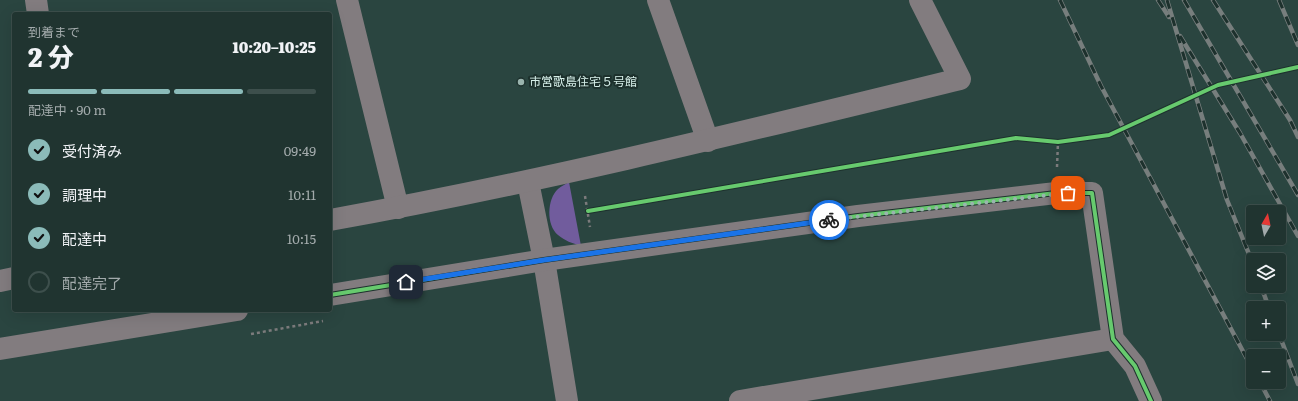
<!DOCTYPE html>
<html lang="ja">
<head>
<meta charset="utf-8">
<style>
	:root { --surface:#203430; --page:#2d3f3c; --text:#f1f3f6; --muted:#a2aaab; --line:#3d4f4c; --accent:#8bbbb9 }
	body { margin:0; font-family:Literata,"Noto Sans JP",serif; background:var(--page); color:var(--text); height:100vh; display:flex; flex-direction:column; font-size:15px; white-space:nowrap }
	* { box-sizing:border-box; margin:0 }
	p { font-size:13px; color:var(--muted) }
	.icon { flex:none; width:22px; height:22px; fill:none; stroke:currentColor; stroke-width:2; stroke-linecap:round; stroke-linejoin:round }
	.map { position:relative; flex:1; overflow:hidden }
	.sheet { position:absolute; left:12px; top:12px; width:320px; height:300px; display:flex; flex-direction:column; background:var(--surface); border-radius:4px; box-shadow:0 4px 16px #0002,0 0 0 1px var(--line) }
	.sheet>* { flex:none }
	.needle { width:26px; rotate:9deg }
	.buttons { position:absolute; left:1246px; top:205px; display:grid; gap:8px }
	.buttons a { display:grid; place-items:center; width:40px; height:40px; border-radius:4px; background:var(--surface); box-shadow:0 4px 16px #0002,0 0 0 1px var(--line); font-size:20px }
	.pin { position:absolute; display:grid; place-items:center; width:34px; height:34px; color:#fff; margin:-17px; border-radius:8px; box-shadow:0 2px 6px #0006 }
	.courier { position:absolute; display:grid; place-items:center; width:40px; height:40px; margin:-20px; border:3px solid #1a73e8; border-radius:50%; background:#fff; color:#222; box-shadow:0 1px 5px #0007 }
	.headline em { font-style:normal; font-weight:800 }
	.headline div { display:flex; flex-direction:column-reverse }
	.headline { display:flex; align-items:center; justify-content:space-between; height:68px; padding:0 16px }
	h1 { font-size:26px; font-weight:800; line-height:30px }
	.bar { display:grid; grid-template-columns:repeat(4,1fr); gap:6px 4px; align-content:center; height:48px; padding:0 16px }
	.bar i { height:5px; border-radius:3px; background:var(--line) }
	.bar .current { background:var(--accent) }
	.bar p { grid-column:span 4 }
	ol { padding:0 16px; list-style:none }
	li { display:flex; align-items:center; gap:12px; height:44px }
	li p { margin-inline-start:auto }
	li .icon { padding:4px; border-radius:50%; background:var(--accent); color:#111; stroke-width:4 }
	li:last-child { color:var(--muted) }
	li i { width:22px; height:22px; border:2px solid var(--line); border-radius:50% }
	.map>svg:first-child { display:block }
</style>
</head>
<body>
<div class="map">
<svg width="1298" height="401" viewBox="0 0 1298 401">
	<rect width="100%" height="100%" fill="#2a4540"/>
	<!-- green -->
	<path fill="#715c9d" d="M569,182L581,246C572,243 565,241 558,235C546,225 547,199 558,189C561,186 566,184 569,182Z"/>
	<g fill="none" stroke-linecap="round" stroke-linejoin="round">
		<!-- path -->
		<g stroke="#7c7b7c" stroke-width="2.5" stroke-dasharray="3 3" stroke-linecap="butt">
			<polyline points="1057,167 1058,142"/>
			<polyline points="585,196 590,227"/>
			<polyline points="251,334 323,321"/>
		</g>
		<!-- minor -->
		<g stroke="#827c7f" stroke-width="22">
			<polyline points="36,0 38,14"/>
			<polyline points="347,0 398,208"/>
			<polyline points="658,0 708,141"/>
			<polyline points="528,182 544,260 567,401"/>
			<path d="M330,220C542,182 751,130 960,79L920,0"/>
			<polyline points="0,281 14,278"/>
			<polyline points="330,295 544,260 858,216 1056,193 1092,193 1113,339 1135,366 1151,401"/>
			<polyline points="0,349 237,310"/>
			<polyline points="740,401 1113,339"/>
		</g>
		<!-- rail casing -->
		<g stroke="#777e7d" stroke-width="4.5">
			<g id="rail">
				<polyline points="1060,0 1101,86 1253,370"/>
				<polyline points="1158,0 1169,17"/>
				<polyline points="1167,0 1227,200 1253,264"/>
				<polyline points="1184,0 1298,195"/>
				<polyline points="1213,0 1290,120 1298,137"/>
				<polyline points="1279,0 1298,45"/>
				<polyline points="1180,36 1240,133 1298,236"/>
				<polyline points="1261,286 1269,308"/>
				<polyline points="1279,334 1298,384"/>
				<polyline points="1260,382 1270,401"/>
			</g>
		</g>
		<!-- rail -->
		<use href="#rail" stroke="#1d312d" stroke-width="3" stroke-dasharray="9" stroke-linecap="butt"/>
		<!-- cycleway casing -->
		<g stroke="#1d312d" stroke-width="6">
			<g id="cycleway">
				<polyline points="588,211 1016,138 1058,142 1109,135 1218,85 1298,67"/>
				<polyline points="330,295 544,260 858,216 1056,193 1092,193 1113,339 1135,366 1151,401"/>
			</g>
		</g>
		<!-- cycleway -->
		<use href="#cycleway" stroke="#67ca6e" stroke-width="4"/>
	</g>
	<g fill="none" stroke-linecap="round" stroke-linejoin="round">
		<!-- done -->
		<polyline stroke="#9ab4ae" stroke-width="4" stroke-dasharray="0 7.2" points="829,220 1068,193"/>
		<!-- route -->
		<polyline stroke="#1a73e8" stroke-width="5" points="406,282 544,260 829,220"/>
	</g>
	<!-- markers -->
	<circle fill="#9ab4ae" stroke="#1d312d" stroke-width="1.5" cx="521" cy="82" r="4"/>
	<g text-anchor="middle" stroke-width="4" stroke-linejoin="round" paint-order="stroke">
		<!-- poi labels -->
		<g font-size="12" fill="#d6efe9" stroke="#1d312d" text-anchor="start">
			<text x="529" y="86">市営歌島住宅５号館</text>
		</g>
	</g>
</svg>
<div class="buttons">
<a><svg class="needle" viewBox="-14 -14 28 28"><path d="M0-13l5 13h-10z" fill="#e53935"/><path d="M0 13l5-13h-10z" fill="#a2aaab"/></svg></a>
<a><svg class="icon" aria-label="layers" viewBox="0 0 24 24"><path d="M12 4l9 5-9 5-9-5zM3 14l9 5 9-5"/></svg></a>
<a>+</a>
<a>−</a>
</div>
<div class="pin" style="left:1068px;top:193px;background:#ea580c"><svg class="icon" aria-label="bag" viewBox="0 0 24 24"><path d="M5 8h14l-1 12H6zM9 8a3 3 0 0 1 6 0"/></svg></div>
<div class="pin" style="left:406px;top:282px;background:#1f2937"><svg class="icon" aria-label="home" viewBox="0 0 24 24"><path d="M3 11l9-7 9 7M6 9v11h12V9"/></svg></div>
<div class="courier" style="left:829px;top:220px"><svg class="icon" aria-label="bike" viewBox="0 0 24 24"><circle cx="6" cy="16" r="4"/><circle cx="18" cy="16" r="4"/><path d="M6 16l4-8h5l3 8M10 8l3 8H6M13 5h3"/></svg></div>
<section class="sheet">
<div class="headline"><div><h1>2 分</h1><p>到着まで</p></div><em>10:20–10:25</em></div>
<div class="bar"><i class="current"></i><i class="current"></i><i class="current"></i><i></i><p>配達中 · 90 m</p></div>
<ol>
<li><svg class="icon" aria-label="check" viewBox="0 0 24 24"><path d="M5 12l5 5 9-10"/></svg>受付済み<p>09:49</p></li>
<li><svg class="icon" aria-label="check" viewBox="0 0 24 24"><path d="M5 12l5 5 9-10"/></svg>調理中<p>10:11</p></li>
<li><svg class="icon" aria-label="check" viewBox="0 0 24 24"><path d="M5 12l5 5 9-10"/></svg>配達中<p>10:15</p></li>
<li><i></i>配達完了</li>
</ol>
</section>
</div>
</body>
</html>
